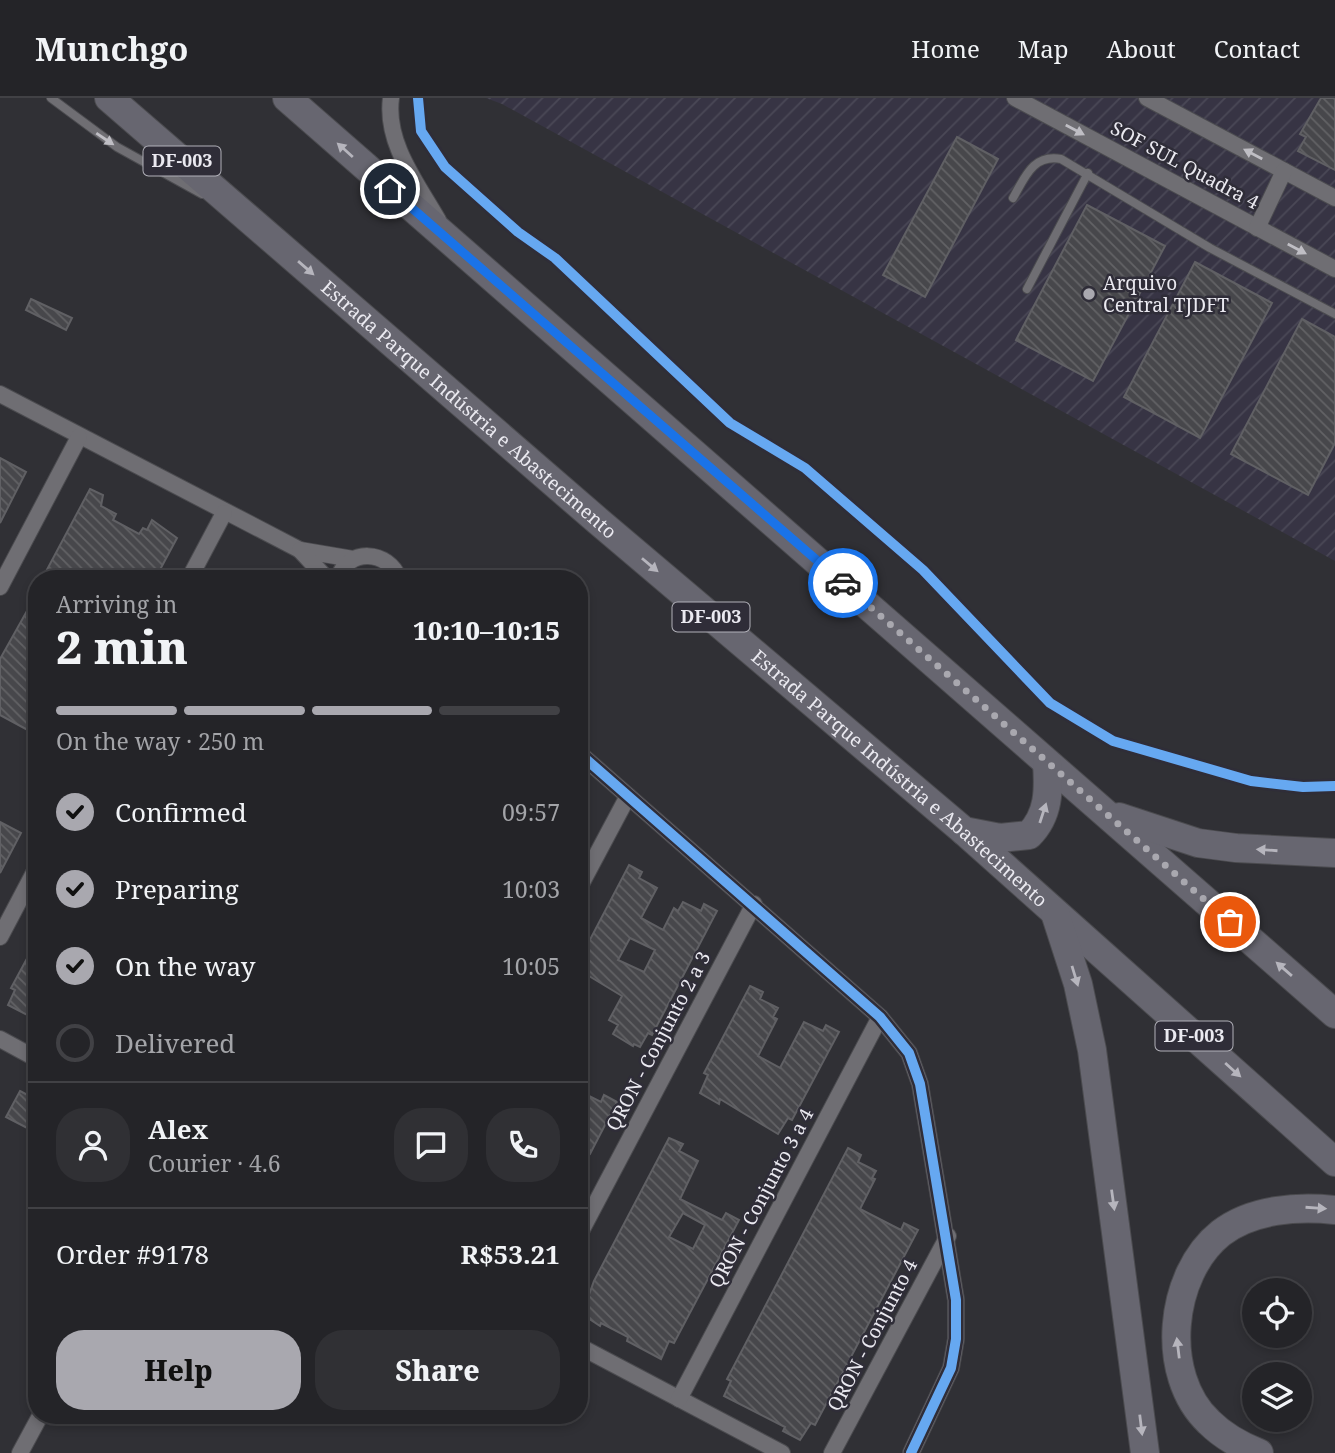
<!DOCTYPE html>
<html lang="en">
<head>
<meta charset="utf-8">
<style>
	:root { --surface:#242428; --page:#303034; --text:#f1f3f6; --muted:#a3a4a8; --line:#414145; --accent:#a9a8af }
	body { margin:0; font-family:"Noto Serif",serif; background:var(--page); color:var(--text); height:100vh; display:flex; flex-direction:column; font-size:26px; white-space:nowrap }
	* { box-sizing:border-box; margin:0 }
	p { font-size:23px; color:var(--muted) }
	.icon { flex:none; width:38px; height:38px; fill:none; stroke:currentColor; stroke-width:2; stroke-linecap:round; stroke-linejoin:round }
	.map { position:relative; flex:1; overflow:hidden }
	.drawer { position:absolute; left:28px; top:472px; width:560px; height:854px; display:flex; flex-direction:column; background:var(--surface); border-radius:28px; box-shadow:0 4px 10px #0003,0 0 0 2px var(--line) }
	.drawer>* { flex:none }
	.buttons { position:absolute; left:1242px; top:1180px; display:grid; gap:14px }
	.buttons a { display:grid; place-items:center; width:70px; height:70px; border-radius:50%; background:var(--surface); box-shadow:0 4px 10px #0003,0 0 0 2px var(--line); font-size:35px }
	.pin { position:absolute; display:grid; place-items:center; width:60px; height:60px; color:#fff; margin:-30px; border:4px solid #fff; border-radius:50%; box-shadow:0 2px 7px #0007 }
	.courier { position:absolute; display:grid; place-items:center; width:70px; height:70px; margin:-35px; border:5px solid #1a73e8; border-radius:50%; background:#fff; color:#222; box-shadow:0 2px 9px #0007 }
	.overview em { font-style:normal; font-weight:800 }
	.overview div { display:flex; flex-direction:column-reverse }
	.overview { display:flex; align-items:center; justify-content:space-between; height:119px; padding:0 28px }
	h1 { font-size:46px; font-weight:800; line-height:52px }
	.bar { display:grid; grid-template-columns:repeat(4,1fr); gap:10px 7px; align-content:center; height:84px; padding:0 28px }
	.bar i { height:9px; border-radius:5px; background:var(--line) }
	.bar .current { background:var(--accent) }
	.bar p { grid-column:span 4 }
	.line { display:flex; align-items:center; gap:18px; padding:0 28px; border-top:2px solid var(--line) }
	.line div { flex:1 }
	.round { display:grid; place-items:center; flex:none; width:74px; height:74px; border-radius:28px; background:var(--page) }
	ol { padding:0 28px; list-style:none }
	li { display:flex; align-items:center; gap:21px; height:77px }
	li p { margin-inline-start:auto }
	li .icon { padding:7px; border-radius:50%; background:var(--accent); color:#111; stroke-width:4 }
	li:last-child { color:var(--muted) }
	li i { width:38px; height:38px; border:4px solid var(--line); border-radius:50% }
	.button { display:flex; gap:14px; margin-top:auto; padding:14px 28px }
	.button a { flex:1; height:80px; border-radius:28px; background:var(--accent); color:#111; font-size:28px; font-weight:800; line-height:80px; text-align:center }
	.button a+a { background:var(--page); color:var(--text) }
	header { display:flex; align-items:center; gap:42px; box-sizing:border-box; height:98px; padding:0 35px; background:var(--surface); border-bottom:2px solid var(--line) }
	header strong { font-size:33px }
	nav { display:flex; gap:38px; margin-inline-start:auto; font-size:24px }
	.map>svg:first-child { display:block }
</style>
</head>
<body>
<header>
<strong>Munchgo</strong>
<nav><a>Home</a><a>Map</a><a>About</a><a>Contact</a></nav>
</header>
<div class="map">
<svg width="1335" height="1355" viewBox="0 0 1335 1355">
	<defs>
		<pattern id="industrial-furrows" width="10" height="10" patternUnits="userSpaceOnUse" patternTransform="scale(1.75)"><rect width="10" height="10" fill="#373444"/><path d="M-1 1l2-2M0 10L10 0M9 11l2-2" fill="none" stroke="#4a4856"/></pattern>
		<pattern id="building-back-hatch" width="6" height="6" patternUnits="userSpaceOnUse" patternTransform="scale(1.75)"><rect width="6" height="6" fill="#47474b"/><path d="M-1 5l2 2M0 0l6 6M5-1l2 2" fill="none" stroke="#626265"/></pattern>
	</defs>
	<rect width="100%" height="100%" fill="#303035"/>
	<!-- industrial -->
	<polygon fill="url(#industrial-furrows)" points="486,0 1335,0 1335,463 502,6"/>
	<!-- building -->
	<g fill="url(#building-back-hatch)" stroke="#606064" stroke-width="2" fill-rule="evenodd">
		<polygon points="1321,0 1335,0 1335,72 1298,53 1306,39 1300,36"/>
		<polygon points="957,39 998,61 925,199 883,177"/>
		<polygon points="1087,107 1165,148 1093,283 1016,242"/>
		<polygon points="1195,164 1272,205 1200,340 1124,299"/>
		<polygon points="31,201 72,220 66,232 26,212"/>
		<polygon points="1302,221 1335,239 1335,345 1308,397 1231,356"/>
		<polygon points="0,360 26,374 0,425"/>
		<polygon points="90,391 103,397 101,408 116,416 113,422 139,436 143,430 147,432 152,422 177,440 155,481 42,481"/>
		<polygon points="37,495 37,637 0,617 0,561"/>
		<polygon points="0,724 21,735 0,775"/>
		<path d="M629,767L642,774L639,780L657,790L641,820L663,832L674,810L678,813L683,804L701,813L704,806L717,813L652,937L648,935L640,949L634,946L633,948L613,936L618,927L609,922L622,898L579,872L587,857L583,855ZM630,840L655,852L644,874L618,862Z"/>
		<polygon points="37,842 37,922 8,907 15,892 11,890"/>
		<polygon points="750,888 763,894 760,901 778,910 773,919 777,921 758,958 780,970 804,924 823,933 826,927 839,934 792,1022 788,1020 778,1036 720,1001 719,1006 700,995 708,977 704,975"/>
		<polygon points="20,993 37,1002 37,1035 6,1019"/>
		<polygon points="579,993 601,1004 604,997 617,1004 590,1056 579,1051"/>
		<path d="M669,1040L683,1046L679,1053L698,1063L680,1101L722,1122L726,1115L739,1122L674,1245L669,1243L661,1261L627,1243L628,1239L601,1225L600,1228L582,1216L594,1183ZM683,1115L705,1127L693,1151L669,1139Z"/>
		<polygon points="848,1050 861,1057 858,1064 876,1073 872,1080 875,1081 860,1111 901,1132 904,1125 918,1132 815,1327 811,1325 800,1342 783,1333 785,1329 724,1298 731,1283 727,1281"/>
	</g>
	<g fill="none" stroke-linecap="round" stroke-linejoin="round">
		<!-- lane casing -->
		<g stroke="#4b4b4f" stroke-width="10">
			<g id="lane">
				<polyline points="51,0 117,49 202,96"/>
				<path d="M1013,100C1025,79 1033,56 1061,61L1210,150L1335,216"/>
				<polyline points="1027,191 1088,75"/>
			</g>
		</g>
		<!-- street casing -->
		<g stroke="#4b4b4f" stroke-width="18">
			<g id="street">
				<path d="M391,0C385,45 417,85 438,122"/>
				<polyline points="1015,0 1335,171"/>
				<polyline points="1147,0 1335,100"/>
				<polyline points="1257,130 1284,73"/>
				<polyline points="0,296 300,452 353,461"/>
				<polyline points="300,452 327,481"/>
				<polyline points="189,481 224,415"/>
				<path d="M338,481C347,449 389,452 399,481"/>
				<polyline points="0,489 79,339"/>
				<polyline points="579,655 880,919 909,955 920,986 956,1202 956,1241 951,1270 911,1355"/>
				<polyline points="579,790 628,698"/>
				<polyline points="0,839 37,769"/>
				<polyline points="0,941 37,961"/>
				<polyline points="579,1137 754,806"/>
				<polyline points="579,1248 782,1355"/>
				<polyline points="679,1301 880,919"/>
				<polyline points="20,1355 40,1318"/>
				<polyline points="832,1355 948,1138"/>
			</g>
		</g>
		<!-- highway casing -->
		<g stroke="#4b4b4f" stroke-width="30">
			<g id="highway">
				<path id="s1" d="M109,0L598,423L964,733L1335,1064"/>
				<polyline points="287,0 1335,916"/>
				<polyline points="1119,719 1198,745 1236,750 1335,755"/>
				<path d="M964,733L1000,740L1029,737C1049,717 1049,692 1047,665"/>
				<polyline points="1055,815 1078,886 1092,952 1145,1355"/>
				<path d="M1259,1355C1241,1348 1223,1338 1209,1324C1159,1277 1169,1176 1221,1135C1252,1111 1298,1108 1335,1112"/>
			</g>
		</g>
		<!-- lane -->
		<use href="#lane" stroke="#6f6e73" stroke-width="8"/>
		<!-- street -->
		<use href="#street" stroke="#6f6e73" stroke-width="16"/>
		<!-- highway -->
		<use href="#highway" stroke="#676670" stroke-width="28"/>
		<!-- cycleway casing -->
		<g stroke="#2f2d38" stroke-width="15">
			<g id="cycleway">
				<polyline points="418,0 421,33 445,69 518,134 555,160 730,325 805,370 923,472 1050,605 1113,643 1251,683 1303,689 1335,688"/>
				<polyline points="579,655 880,919 909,955 920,986 956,1202 956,1241 951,1270 911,1355"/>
			</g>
		</g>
		<!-- cycleway -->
		<use href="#cycleway" stroke="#66a8f1" stroke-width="10"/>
	</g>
	<!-- one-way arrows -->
	<defs><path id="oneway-solid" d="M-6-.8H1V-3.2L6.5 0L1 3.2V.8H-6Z" transform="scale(1.75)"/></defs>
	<g fill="#bfbec4">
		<use href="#oneway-solid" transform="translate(1075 32) rotate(28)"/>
		<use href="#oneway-solid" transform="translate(105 41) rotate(34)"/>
		<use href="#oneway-solid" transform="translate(1253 56) rotate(-152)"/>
		<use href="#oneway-solid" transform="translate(1297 151) rotate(28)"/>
	</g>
	<g fill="#b6b5bd">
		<use href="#oneway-solid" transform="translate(345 52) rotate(-138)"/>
		<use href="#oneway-solid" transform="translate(306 170) rotate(41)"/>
		<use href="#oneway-solid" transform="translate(650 467) rotate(40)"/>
		<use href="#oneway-solid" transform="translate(1043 715) rotate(-72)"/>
		<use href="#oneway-solid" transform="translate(1267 752) rotate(-176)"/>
		<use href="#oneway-solid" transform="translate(1284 871) rotate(-139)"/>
		<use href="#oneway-solid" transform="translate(1075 878) rotate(73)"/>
		<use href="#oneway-solid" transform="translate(1233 972) rotate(42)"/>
		<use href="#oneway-solid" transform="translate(1113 1102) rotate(82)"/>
		<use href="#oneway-solid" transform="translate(1316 1110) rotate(4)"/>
		<use href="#oneway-solid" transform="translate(1178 1250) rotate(-97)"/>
		<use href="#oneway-solid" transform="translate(1141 1327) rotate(83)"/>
	</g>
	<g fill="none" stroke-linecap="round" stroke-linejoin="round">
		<!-- done -->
		<polyline stroke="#a9a8af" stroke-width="7" stroke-dasharray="0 12.6" points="843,485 1230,824"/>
		<!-- route -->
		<polyline stroke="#1a73e8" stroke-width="9" points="390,91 843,485"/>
	</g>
	<!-- markers -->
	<circle fill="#a9a8af" stroke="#2f2d38" stroke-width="2.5" cx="1089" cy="196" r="7"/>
	<g text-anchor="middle" stroke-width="5" stroke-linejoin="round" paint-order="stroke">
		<!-- shield labels -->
		<g fill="#2f2d38" stroke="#b2b1b9" stroke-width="2">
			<rect x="143.5" y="48.5" width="77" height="29" rx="5"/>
			<rect x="672.5" y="504.5" width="77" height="29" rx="5"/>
			<rect x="1155.5" y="923.5" width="77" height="29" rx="5"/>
		</g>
		<g font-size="18" font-weight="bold" fill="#eae9f0">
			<text x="182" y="69">DF-003</text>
			<text x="711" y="525">DF-003</text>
			<text x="1194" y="944">DF-003</text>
		</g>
		<!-- street labels -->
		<g font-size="19" fill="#eae9f0" stroke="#2f2d38">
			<text transform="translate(1185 67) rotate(28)" y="7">SOF SUL Quadra 4</text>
			<text dy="7" stroke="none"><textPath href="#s1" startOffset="476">Estrada Parque Indústria e Abastecimento</textPath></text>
			<text dy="7" stroke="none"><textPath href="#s1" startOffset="1043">Estrada Parque Indústria e Abastecimento</textPath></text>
			<text transform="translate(658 943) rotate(-62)" y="7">QRON - Conjunto 2 a 3</text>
			<text transform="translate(761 1100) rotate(-62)" y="7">QRON - Conjunto 3 a 4</text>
			<text transform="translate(872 1237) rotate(-62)" y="7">QRON - Conjunto 4</text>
		</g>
		<!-- poi labels -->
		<g font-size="19" fill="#eae9f0" stroke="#2f2d38" text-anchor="start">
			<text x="1103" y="192">Arquivo<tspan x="1103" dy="22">Central TJDFT</tspan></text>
		</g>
	</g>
</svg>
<div class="buttons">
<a><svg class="icon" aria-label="locate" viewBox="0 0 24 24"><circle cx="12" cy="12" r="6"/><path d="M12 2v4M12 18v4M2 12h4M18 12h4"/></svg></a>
<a><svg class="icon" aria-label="layers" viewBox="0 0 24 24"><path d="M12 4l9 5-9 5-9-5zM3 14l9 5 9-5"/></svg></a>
</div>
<div class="pin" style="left:1230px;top:824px;background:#ea580c"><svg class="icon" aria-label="bag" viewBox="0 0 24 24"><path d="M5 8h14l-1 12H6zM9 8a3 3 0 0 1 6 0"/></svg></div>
<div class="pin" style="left:390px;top:91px;background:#1f2937"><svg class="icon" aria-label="home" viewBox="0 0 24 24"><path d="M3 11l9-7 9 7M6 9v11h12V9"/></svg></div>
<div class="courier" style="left:843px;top:485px"><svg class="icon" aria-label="car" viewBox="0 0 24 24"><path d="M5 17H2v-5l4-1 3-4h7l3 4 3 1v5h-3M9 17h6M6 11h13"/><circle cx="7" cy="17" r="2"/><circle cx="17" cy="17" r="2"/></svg></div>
<section class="drawer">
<div class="overview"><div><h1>2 min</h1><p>Arriving in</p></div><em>10:10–10:15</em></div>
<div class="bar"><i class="current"></i><i class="current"></i><i class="current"></i><i></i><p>On the way · 250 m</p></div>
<ol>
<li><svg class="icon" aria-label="check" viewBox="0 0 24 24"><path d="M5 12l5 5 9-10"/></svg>Confirmed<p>09:57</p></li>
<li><svg class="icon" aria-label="check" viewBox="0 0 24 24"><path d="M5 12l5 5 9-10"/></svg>Preparing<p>10:03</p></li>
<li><svg class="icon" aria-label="check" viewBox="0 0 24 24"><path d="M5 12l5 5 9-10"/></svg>On the way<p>10:05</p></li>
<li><i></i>Delivered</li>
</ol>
<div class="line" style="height:126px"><a class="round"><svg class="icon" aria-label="person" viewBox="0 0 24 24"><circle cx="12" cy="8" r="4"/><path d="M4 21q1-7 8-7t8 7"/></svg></a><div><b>Alex</b><p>Courier · 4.6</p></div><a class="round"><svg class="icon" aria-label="chat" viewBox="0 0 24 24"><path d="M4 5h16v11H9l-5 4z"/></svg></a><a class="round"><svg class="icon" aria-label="phone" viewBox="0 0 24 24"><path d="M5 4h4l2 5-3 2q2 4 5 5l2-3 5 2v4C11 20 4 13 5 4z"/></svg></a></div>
<div class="line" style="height:91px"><div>Order #9178</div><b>R$53.21</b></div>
<div class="button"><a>Help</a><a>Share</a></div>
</section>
</div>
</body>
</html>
